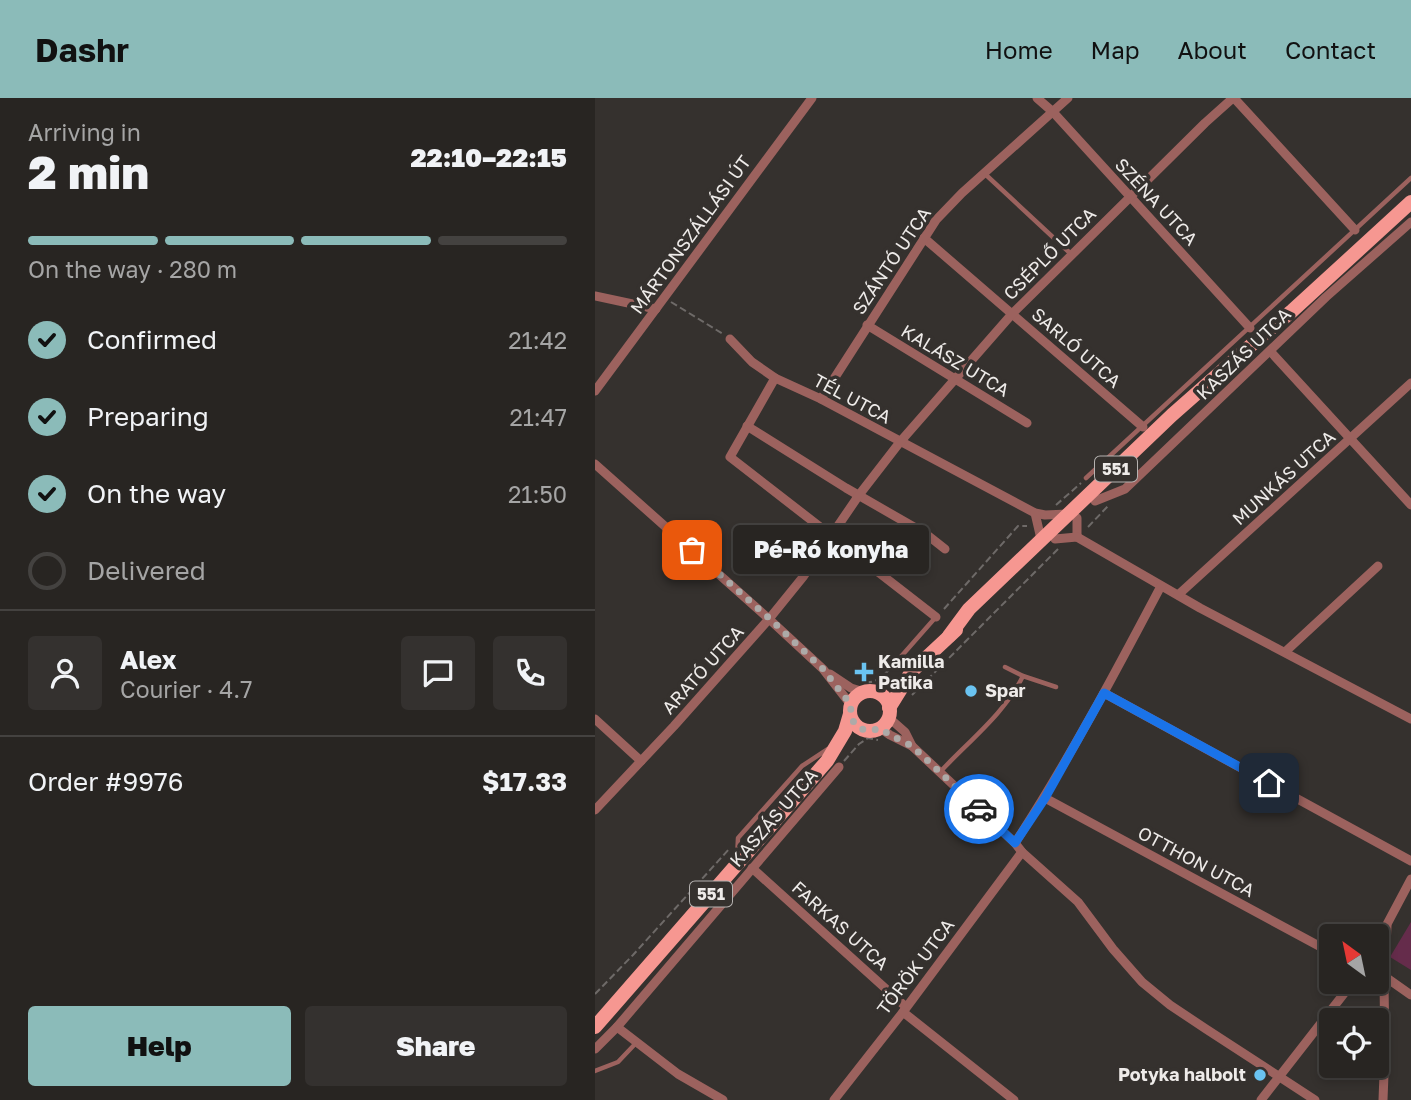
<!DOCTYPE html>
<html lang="en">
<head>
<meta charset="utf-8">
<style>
	:root { --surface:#282522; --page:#34312f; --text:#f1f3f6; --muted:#a5a5a5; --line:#444240; --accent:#8bbbb9 }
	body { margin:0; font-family:"Golos Text",sans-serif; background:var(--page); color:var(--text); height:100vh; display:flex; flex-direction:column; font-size:26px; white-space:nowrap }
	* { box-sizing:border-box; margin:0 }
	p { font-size:23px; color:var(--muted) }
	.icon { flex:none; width:38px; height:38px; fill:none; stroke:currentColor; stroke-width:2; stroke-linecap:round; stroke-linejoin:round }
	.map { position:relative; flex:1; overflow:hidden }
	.drawer { display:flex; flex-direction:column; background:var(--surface); width:595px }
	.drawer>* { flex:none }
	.needle { width:46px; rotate:327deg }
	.tools { position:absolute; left:724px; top:826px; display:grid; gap:14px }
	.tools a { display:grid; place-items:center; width:70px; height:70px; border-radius:7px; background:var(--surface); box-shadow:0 4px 10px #0003,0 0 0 2px var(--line); font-size:35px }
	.pin { position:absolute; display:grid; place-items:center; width:60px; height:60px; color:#fff; margin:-30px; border-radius:14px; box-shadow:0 4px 10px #0006 }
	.courier { position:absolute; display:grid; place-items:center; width:70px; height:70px; margin:-35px; border:5px solid #1a73e8; border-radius:50%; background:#fff; color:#222; box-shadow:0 2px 9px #0007 }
	.bubble { position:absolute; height:49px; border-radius:7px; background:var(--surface); box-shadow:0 4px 10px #0003,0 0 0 2px var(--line); font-size:23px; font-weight:800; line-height:49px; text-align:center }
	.headline em { font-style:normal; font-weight:800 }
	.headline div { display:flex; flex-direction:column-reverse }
	.headline { display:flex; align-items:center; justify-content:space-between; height:119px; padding:0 28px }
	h1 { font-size:46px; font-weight:800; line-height:52px }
	.bar { display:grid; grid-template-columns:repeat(4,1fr); gap:10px 7px; align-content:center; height:84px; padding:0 28px }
	.bar i { height:9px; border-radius:5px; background:var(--line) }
	.bar .on { background:var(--accent) }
	.bar p { grid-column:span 4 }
	.line { display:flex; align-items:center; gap:18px; padding:0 28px; border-top:2px solid var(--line) }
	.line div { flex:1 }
	.round { display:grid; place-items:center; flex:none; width:74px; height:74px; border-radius:7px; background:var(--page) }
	ol { padding:0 28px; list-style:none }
	li { display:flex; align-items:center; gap:21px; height:77px }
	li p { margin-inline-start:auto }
	li .icon { padding:7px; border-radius:50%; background:var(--accent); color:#111; stroke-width:4 }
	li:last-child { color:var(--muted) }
	li i { width:38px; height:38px; border:4px solid var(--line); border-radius:50% }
	.action { display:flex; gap:14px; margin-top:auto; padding:14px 28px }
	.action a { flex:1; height:80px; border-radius:7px; background:var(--accent); color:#111; font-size:28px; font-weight:800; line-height:80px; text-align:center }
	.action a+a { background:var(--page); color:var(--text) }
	header { display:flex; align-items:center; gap:42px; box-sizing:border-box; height:98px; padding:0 35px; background:var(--accent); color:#111 }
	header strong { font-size:33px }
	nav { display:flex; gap:38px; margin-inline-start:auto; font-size:24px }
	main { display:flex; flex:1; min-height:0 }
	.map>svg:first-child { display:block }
</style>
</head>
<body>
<header>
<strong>Dashr</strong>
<nav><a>Home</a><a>Map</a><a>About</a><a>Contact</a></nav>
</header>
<main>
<section class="drawer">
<div class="headline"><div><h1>2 min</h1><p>Arriving in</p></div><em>22:10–22:15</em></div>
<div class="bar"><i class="on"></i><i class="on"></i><i class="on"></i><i></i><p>On the way · 280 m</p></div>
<ol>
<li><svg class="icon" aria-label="check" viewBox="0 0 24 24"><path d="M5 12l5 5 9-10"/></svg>Confirmed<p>21:42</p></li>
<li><svg class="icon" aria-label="check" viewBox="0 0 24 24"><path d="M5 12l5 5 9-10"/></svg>Preparing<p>21:47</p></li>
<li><svg class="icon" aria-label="check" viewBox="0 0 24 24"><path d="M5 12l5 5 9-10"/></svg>On the way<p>21:50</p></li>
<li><i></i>Delivered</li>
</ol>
<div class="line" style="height:126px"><a class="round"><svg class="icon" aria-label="person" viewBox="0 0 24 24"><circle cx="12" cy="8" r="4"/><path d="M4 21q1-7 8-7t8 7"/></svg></a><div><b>Alex</b><p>Courier · 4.7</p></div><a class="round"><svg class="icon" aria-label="chat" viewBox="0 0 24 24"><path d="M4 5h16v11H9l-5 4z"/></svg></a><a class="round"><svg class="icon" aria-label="phone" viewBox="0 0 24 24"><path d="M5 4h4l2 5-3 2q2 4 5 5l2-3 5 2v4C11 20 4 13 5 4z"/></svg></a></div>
<div class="line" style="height:91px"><div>Order #9976</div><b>$17.33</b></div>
<div class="action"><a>Help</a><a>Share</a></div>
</section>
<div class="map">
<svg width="816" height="1002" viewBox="0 0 816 1002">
	<rect width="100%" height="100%" fill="#35312e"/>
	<!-- green -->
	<polygon fill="#652c4b" points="816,824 816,872 795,859"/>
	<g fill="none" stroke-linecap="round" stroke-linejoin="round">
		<!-- path -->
		<g stroke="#6e6a68" stroke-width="2" stroke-dasharray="7 3.5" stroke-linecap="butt">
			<polyline points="76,204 128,236"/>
			<polyline points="461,407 486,385"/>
			<polyline points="493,429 513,408"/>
			<polyline points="349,511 423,428 432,428"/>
			<path d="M270,584C282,586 291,575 299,566"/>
			<polyline points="317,597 464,450"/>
			<polyline points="249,663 264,646 273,640 283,642"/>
			<polyline points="0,896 38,857 135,750"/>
		</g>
		<!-- service -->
		<g stroke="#9c625e" stroke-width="4.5">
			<polyline points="390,76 476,156"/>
			<polyline points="491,380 816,80"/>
			<polyline points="303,562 340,520"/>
			<polyline points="410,569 428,578 461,589"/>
			<path d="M346,673C374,643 410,615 428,578"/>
			<polyline points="142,761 143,740 207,668 233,651"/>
			<polyline points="0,973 23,964 41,945"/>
		</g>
		<!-- minor -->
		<g stroke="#9c625e" stroke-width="9">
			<polyline points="442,0 458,14 655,230"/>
			<polyline points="639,0 760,132"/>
			<polyline points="329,140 548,329"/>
			<polyline points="0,198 61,211"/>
			<polyline points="272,227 432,325"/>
			<polyline points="135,241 157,264 180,280 226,301 440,415 450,417 473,416"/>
			<polyline points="675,253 816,407"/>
			<polyline points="180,280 135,359 341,519"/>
			<polyline points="0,293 217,0"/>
			<polyline points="226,301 341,122 367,95 473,0"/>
			<polyline points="152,328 251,390 331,436 350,451"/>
			<polyline points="0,366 174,521 228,571 256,607"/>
			<polyline points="500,403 530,391 731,199 816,124"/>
			<polyline points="440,415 446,441"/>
			<polyline points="482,420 482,439"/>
			<polyline points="460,441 482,439 605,510 816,621"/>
			<polyline points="583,497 816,285"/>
			<polyline points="690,554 783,468"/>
			<polyline points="235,576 256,590 269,594"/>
			<polyline points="509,595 816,763"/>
			<polyline points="293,619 310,634 317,648"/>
			<polyline points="0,621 46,663"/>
			<polyline points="285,630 295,637 317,648 420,745 427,754 483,804 518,851 547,884 575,907 611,931 720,1002"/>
			<polyline points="450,700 737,855"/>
			<polyline points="0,712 79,628 174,521 208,479 264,397 305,344 417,216 610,25 638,0"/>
			<path d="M420,745C474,662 520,575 566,488"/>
			<polyline points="157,770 311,909"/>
			<polyline points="782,845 816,781"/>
			<polyline points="789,878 816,897"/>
			<polyline points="308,914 419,1002"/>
			<polyline points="22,929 83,976 128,1002"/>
			<polyline points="0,951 22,929 244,669"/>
			<polyline points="239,1002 308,914 427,754"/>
			<polyline points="666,1002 758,884"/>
			<polyline points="788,1002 790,950 789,886 792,828"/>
		</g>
		<!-- primary -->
		<g stroke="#f69791" stroke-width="14">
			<polyline points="354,538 374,511 577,317 670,235 697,213 816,104"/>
			<circle cx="275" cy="613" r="20"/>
			<polyline points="294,610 317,573 361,532"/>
			<polyline points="0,929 232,663 250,633 255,616"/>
		</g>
	</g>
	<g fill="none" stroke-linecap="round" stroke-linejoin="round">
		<!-- done -->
		<path stroke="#adaaa8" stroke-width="7" stroke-dasharray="0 12.6" d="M97,452L174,520L228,571L256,607C254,627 266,637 285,630L295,637L317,648L384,711"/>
		<!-- route -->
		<polyline stroke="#1a73e8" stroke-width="9" points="384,711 420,745 450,700 509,595 674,685"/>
	</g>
	<!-- markers -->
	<g fill="#6ac3f1" stroke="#35312e" stroke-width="2.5">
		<path d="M265.5 563.5h7v7h7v7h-7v7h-7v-7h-7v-7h7z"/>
		<circle cx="376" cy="593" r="7"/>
		<circle cx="665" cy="977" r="7"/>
	</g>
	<g text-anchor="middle" stroke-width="7" stroke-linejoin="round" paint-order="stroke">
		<!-- shield labels -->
		<g fill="#35312e" stroke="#b6b3b1" stroke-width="2">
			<rect x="500" y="358.5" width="42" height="25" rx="5"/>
			<rect x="95" y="783.5" width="42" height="25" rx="5"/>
		</g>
		<g font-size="16" font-weight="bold" fill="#eeebe9">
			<text x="521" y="377">551</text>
			<text x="116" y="802">551</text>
		</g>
		<!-- street labels -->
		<g font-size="18" fill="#eeebe9" stroke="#35312e">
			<text transform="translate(561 104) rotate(47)" y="6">SZÉNA UTCA</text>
			<text transform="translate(96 137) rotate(-54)" y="6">MÁRTONSZÁLLÁSI ÚT</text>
			<text transform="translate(455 156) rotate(-45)" y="6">CSÉPLŐ UTCA</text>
			<text transform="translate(297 163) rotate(-56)" y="6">SZÁNTÓ UTCA</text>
			<text transform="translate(481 250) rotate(41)" y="6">SARLÓ UTCA</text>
			<text transform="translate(649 256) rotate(-44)" y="6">KASZÁS UTCA</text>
			<text transform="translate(360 263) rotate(31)" y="6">KALÁSZ UTCA</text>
			<text transform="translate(257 301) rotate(28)" y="6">TÉL UTCA</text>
			<text transform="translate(689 380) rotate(-42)" y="6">MUNKÁS UTCA</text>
			<text transform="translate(108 572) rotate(-48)" y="6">ARATÓ UTCA</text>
			<text transform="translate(179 720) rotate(-49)" y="6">KASZÁS UTCA</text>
			<text transform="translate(601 764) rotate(28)" y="6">OTTHON UTCA</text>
			<text transform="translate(245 828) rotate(42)" y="6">FARKAS UTCA</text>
			<text transform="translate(321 869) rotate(-53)" y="6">TÖRÖK UTCA</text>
		</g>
		<!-- poi labels -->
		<g font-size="18" font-weight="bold" fill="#eeebe9" stroke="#35312e" text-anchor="start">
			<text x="283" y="570">Kamilla<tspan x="283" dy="21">Patika</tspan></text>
			<text x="390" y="599">Spar</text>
			<text x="651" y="983" text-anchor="end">Potyka halbolt</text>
		</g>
	</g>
</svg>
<div class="tools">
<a><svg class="needle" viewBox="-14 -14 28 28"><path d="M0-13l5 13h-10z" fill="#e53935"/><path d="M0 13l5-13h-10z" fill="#a5a5a5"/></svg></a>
<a><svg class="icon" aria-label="locate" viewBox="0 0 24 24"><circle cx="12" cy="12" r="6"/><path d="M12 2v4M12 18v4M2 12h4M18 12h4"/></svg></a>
</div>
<div class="pin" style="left:97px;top:452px;background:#ea580c"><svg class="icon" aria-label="bag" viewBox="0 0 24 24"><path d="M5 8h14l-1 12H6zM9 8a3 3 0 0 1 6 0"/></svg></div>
<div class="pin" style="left:674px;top:685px;background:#1f2937"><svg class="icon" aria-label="home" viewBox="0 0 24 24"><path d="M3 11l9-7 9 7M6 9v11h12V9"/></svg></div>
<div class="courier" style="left:384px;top:711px"><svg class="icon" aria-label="car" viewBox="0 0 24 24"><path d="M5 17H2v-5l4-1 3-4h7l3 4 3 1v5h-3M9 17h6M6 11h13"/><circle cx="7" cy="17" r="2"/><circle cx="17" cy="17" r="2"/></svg></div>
<div class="bubble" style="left:138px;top:427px;width:196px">Pé-Ró konyha</div>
</div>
</main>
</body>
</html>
